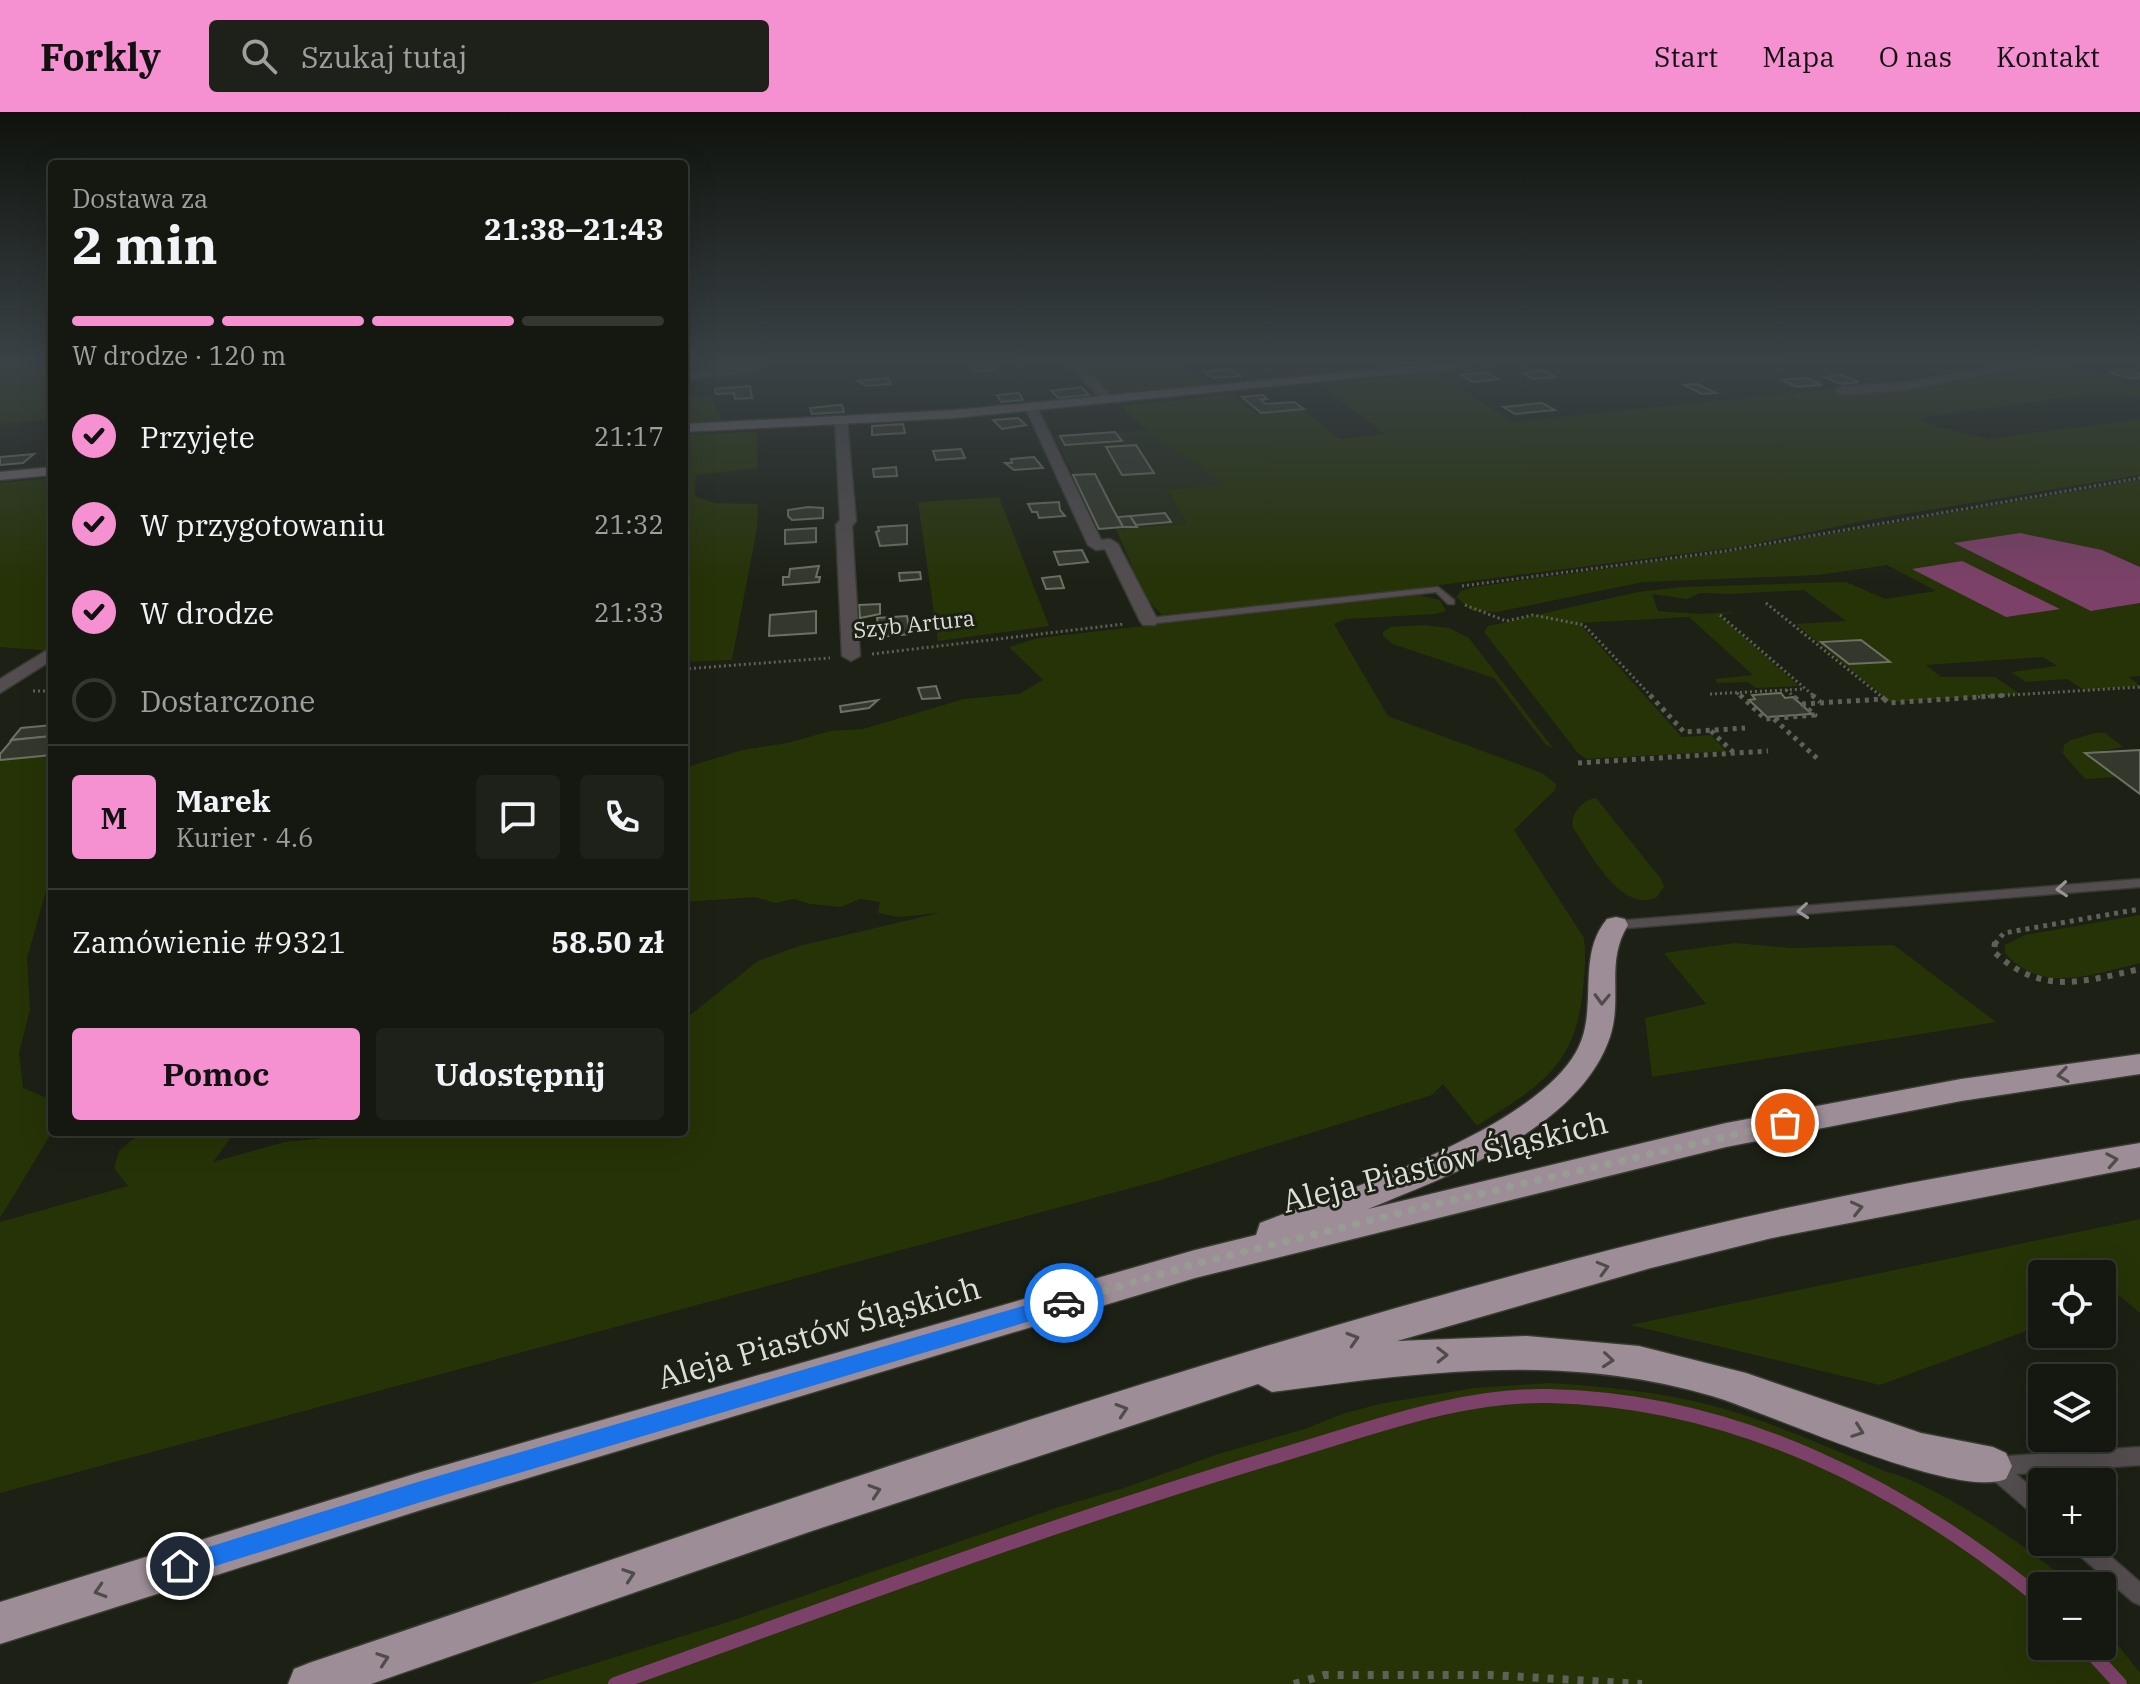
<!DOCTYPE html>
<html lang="pl">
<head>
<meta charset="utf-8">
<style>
	:root { --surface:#151810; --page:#1e2119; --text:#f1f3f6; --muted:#9da09f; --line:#343730; --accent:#f591d1 }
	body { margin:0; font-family:"IBM Plex Serif",serif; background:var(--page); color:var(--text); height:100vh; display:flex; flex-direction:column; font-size:30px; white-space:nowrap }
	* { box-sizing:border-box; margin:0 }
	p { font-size:26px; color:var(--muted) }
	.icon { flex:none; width:44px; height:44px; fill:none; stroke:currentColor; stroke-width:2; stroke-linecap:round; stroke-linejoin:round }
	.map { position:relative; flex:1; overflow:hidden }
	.drawer { position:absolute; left:48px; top:48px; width:640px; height:976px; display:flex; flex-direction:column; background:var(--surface); border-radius:8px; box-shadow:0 8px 32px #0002,0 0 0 2px var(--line) }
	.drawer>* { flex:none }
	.tools { position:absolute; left:2028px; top:1148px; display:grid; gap:16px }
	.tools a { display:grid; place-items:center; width:88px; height:88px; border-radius:8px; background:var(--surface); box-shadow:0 8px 32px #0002,0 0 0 2px var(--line); font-size:40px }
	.pin { position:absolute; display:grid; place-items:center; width:68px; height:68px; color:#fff; margin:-34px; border:4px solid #fff; border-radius:50%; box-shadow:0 2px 8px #0007 }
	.courier { position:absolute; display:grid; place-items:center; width:80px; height:80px; margin:-40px; border:6px solid #1a73e8; border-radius:50%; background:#fff; color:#222; box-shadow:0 2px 10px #0007 }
	.overview em { font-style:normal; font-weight:700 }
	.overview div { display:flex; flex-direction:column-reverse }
	.overview { display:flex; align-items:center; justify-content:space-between; height:136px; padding:0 24px }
	h1 { font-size:52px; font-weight:700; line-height:60px }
	.bar { display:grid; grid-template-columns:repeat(4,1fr); gap:12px 8px; align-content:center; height:96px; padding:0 24px }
	.bar i { height:10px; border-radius:6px; background:var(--line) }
	.bar .current { background:var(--accent) }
	.bar p { grid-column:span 4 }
	.line { display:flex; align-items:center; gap:20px; padding:0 24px; border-top:2px solid var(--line) }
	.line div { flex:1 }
	.round { display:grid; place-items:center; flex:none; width:84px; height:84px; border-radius:8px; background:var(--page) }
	ol { padding:0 24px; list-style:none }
	li { display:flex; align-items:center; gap:24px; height:88px }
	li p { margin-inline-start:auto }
	li .icon { padding:8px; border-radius:50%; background:var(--accent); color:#111; stroke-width:4 }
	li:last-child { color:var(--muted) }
	li i { width:44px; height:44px; border:4px solid var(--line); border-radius:50% }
	.primary-button { display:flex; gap:16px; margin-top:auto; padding:16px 24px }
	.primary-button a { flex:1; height:92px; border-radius:8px; background:var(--accent); color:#111; font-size:32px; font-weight:700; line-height:92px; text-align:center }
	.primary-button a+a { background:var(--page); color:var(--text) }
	header { display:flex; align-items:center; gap:48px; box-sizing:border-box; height:112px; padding:0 40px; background:var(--accent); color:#111 }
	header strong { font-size:38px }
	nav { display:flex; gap:44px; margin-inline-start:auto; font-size:28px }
	.search { width:560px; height:72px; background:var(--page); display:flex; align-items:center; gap:20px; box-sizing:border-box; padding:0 28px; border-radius:8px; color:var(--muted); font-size:30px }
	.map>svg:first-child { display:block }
</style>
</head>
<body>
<header>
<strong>Forkly</strong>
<div class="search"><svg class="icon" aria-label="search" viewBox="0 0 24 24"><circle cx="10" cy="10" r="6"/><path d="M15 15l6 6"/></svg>Szukaj tutaj</div>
<nav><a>Start</a><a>Mapa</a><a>O nas</a><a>Kontakt</a></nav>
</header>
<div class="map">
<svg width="2140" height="1572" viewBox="0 0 2140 1572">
	<rect width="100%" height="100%" fill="#1c2015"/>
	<!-- built -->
	<polygon fill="#242b19" points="1146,318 1228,372 1167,379 1187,412 1101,418 1054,324"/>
	<!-- green -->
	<g fill="#263306">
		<polygon points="0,252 52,252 52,307 0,312"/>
		<polygon points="1071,252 1179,252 1206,273 1101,284"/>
		<polygon points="2038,252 2057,252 2140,276 2140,286 2115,279 1918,306 1936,314 1987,327 2140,307 2140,363 1868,408 1738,435 1400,478 1162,503 1145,485 1116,417 1187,412 1167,378 1226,372 1146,318 1121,294 1232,282 1257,302 1304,298 1340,327 1385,322 1319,273 1435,260 1513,310 1832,277 1842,283 1884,282"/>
		<polygon points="684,285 711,285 722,309 684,311"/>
		<polygon points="757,320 757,356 696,363 695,384 715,391 758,392 757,416 732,548 684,550 684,322"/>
		<polygon points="52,366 52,539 0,535 0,371"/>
		<polygon points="2140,368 2140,455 2102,438 2091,499 2140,491 2140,564 2129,565 2140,574 2084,578 2067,567 2026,570 2011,560 2057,554 2043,545 1926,553 1941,565 1995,565 2020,582 1890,590 1796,512 1846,509 1804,478 1730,482 1700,481 1687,487 1652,482 1658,499 1699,502 1737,500 1719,503 1799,574 1756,576 1748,570 1717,571 1715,567 1753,563 1689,505 1579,511 1682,625 1711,623 1726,639 1586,647 1577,640 1488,525 1484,520 1488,514 1638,480 1681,475 1846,470 1885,487 1936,479 1887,453 1819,463 1643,470 1497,500 1472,499 1456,485 1461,479 1473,475 1734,439"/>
		<polygon points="999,385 1049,514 938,529 918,390"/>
		<path d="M1419,483L1440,488L1446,499L1436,502L1346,507L1334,512L1388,604L1542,661L1556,672L1555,678L1514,718L1584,826C1586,844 1585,859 1583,877C1576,955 1538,975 1477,1014L1443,972L1432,983L1157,1069L0,1381V1110L128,1074L114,1056L119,1039L142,1020H235L213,1050L285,1030L336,1025L349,1020H684V908L758,849L799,834L939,801L898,805L878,801L880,790L860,787L841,795L810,792L794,787L775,791L755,785L684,790V656L742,638L787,631L830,619L863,617L964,587L1019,582L1043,568L1009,535L1038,526Z"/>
		<polygon points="1423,513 1449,516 1469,526 1553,636 1546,633 1494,566 1393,532 1383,524 1383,520 1391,515"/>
		<polygon points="2095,621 2105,621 2123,635 2086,642 2117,665 2085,667 2063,642 2064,633 2071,628"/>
		<polygon points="52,645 52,758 27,846 30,897 19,941 23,976 52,988 52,1020 0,1106 0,647"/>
		<path d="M1596,686L1661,767L1664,775L1657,785C1620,802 1591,741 1573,716C1570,702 1582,688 1596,686Z"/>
		<path d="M2140,803V851C2093,862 2042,883 2005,841V833L2025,823Z"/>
		<polygon points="1735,831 1792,836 1894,833 1996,910 1652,965 1645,906 1706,892 1664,841"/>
		<polygon points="2140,1107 2140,1201 2120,1184 2102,1191 2102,1162 2042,1162 2042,1213 1880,1273 1630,1213"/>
		<path d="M1549,1271C1604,1274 1660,1280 1714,1294C1773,1310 1830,1336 1887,1360C1934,1371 2032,1437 2068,1470L2071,1474H2042V1534H2102V1513L2140,1561V1572H529L731,1509L1059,1395L1124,1376L1218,1342L1305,1317L1345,1301L1384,1291L1474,1276Z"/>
	</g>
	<!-- water -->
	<g fill="#7c4168">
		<polygon points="2020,421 2102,438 2140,455 2140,491 2091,499 1954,431"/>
		<polygon points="1962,449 2060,497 2006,505 1912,457"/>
	</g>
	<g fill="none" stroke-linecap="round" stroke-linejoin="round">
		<!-- stream -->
		<g stroke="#7c4168" stroke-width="14">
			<polyline points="2085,1534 2120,1572"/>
			<path d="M615,1572C836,1493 1056,1410 1281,1343C1367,1318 1458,1282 1549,1284C1734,1288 1902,1373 2042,1488"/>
		</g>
	</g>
	<!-- building -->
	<g fill="#34382c" stroke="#6b7163" stroke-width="2">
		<polygon points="970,252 991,252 995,258 975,260"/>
		<polygon points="1231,257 1240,264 1213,266 1204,260"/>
		<polygon points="2127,257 2140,261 2140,265 2132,267 2110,261"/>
		<polygon points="1543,258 1556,265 1534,267 1523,261"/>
		<polygon points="1486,260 1498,267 1473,270 1461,263"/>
		<polygon points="1839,262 1859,270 1841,272 1824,265"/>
		<polygon points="887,266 891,272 867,274 858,269"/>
		<polygon points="1806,266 1822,273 1797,275 1781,268"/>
		<polygon points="1697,272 1716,281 1702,282 1684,273"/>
		<polygon points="750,274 752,286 735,287 734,281 716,282 715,277"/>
		<polygon points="1081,275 1089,283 1059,286 1051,279"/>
		<polygon points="1019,281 1023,288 1001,290 997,283"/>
		<polygon points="1263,283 1267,287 1260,287 1266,292 1294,290 1304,297 1261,301 1242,285"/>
		<polygon points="1542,291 1555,298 1515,302 1503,295"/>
		<polygon points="838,293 842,293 844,300 812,302 810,296"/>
		<polygon points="1018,306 1026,313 1002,317 993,308"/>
		<polygon points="903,312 905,321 872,323 872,314"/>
		<polygon points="1115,320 1122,329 1065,333 1060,324"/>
		<polygon points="1136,333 1154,361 1122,363 1106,335"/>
		<polygon points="961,337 965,346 936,348 933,339"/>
		<polygon points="34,342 23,351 0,353 0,345"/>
		<polygon points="1034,345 1043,356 1014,358 1005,351 1012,351 1011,347"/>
		<polygon points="896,355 897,364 874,365 873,357"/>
		<polygon points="1095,362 1113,397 1123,415 1099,417 1073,363"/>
		<polygon points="1059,390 1060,398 1065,404 1039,406 1037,400 1032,400 1028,392"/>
		<polygon points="808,395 823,396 823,406 792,408 788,404 788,398"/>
		<polygon points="1165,401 1171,410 1136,413 1130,404"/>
		<polygon points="1130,404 1137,415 1123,415 1118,405"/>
		<polygon points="907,413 907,432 880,434 876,420 879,419 878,415"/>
		<polygon points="816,416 816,430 785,432 785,418"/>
		<polygon points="1082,438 1088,450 1059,453 1054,440"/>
		<polygon points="819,454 816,465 820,465 819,470 783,473 783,465 789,465 790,457"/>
		<polygon points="920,460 921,467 900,469 899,461"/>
		<polygon points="1060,464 1064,476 1046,477 1042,466"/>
		<polygon points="880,492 880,502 860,506 859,493"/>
		<polygon points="816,499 816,521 769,524 770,503"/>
		<polygon points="907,504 910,522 880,525 880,521 874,522 873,513 878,512 877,506"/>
		<polygon points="1861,528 1890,550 1849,552 1821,530"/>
		<polygon points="936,574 940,586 922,587 918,576"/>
		<polygon points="1781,581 1785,586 1793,585 1812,602 1767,605 1749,588 1755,587 1752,583"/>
		<polygon points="878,588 869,596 841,600 840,594"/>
		<polygon points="52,613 52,624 11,628 21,616"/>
		<polygon points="52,624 52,643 0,648 0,642 12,628"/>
		<polygon points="2140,638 2140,682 2085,641 2104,640"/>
	</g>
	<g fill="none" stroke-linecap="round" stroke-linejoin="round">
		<!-- lane casing -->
		<g stroke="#373b30" stroke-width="3">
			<g id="lane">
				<polygon points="1438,475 1454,488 1454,492 1448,492 1436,480 1149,512 1145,509 1149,506"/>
				<polygon points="2140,767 2140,775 1616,817 1610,813 1616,809"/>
				<polygon points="2140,1335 2140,1353 2016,1362 2042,1384 2042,1407 2035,1404 1989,1364 1987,1357 1989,1347 1996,1345"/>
				<polygon points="2069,1430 2094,1430 2140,1470 2140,1493 2133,1490 2072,1437"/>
			</g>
		</g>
		<!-- street casing -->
		<g stroke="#373b30" stroke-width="3">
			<g id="street">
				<polygon points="753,252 765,252 755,260 684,267 684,261"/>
				<polygon points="1069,252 1080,252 1112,284 1112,290 1104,290"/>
				<polygon points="2013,252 2035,252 1906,278 1841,283 1835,279 1841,275 1906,270"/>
				<polygon points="1031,291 1037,295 1101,428 1110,427 1118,432 1158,509 1155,513 1143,513 1140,509 1105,437 1096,438 1088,433 1025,295"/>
				<polygon points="841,304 847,308 856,409 852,414 860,544 851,549 842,544 836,413 840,408 835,308"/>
				<polygon points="52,535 52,548 0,581 0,567"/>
			</g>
		</g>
		<!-- secondary casing -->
		<g stroke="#373b30" stroke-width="3">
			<g id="secondary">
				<polygon points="1434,252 1470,252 1464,255 955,306 684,320 684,312 955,298"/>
				<polygon points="52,355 52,363 0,368 0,360"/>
			</g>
		</g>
		<!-- highway casing -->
		<g stroke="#373b30" stroke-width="3">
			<g id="highway">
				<path d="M1616,805L1625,807L1628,813C1605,850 1623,885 1610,925C1579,1017 1450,1063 1368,1097L1726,1011L1961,967L2140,942V962L1961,989L1726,1035L1195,1166L421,1398L0,1532V1490L421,1360L1195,1138L1256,1123L1260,1111C1343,1079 1531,1019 1576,940C1600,898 1575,845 1607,807Z"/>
				<path d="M2140,1031V1055L1772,1126L1651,1156L1397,1229L1527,1224L1639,1234L1746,1261L1921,1321L1993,1335L2006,1341L2012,1354L2006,1367C1956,1388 1772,1302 1712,1284C1563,1240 1422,1260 1272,1280L1258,1272L809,1420L371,1572H288L294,1557L309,1551C769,1395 1235,1227 1707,1114C1850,1080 1995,1055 2140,1031Z"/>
			</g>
		</g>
		<!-- path-far3 -->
		<g stroke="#5d6157" stroke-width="3" stroke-dasharray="2 3" stroke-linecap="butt">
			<polyline points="1484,253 1499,252"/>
			<polyline points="1462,474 1725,439 2140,366"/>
			<polyline points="1766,491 1882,585"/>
			<polyline points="1465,493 1506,509 1533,503 1584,513 1652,585"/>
			<polyline points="1720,503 1815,585"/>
			<polyline points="872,542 1124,512"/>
			<polyline points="684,557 830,546"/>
			<polyline points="1786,578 1795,585"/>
			<polyline points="33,579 52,579"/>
			<polyline points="1737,581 1742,585"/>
			<polyline points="1710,582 1804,577"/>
			<polyline points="1978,585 2140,575"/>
		</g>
		<!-- path-far2 -->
		<g stroke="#5d6157" stroke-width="5" stroke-dasharray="4 5" stroke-linecap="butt">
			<polyline points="1650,583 1684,620 1745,616"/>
			<polyline points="1740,583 1765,607 1815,603 1792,583"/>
			<polyline points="1812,583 1820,590"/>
			<polyline points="1884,587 1889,591 2009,583"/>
			<polyline points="1802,592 1884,587 1880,583"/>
			<polyline points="1774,607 1820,649"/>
			<polyline points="1711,619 1733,640"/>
			<polyline points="1578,651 1768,639"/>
			<polyline points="1995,832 2004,821 2140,797"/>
		</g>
		<!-- path-far1 -->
		<path stroke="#5d6157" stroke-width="6" stroke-dasharray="5 7" stroke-linecap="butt" d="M1995,830L1994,840C2042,884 2082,870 2140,857"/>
		<!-- path -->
		<polyline stroke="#5d6157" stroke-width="8" stroke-dasharray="6 9" stroke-linecap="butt" points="1294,1572 1324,1563 1491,1563 1642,1572"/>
		<!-- lane -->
		<use href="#lane" fill="#534d50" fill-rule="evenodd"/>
		<!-- street -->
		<use href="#street" fill="#534d50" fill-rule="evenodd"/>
		<!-- secondary -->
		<use href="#secondary" fill="#71676d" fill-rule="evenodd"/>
		<!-- highway -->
		<use href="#highway" fill="#9c8d96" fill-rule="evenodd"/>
	</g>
	<!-- one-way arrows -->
	<defs><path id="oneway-chevron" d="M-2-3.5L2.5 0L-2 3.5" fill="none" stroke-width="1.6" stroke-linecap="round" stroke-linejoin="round" transform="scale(2)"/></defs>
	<g stroke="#989694">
		<use href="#oneway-chevron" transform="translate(2062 777) rotate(176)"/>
		<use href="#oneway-chevron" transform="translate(1803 799) rotate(175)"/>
	</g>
	<g stroke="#4f4c49">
		<use href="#oneway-chevron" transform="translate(1602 887) rotate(92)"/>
		<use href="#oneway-chevron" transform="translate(2063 963) rotate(172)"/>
		<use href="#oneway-chevron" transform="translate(2112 1048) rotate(-10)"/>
		<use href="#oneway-chevron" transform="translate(1857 1096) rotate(-13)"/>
		<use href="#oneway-chevron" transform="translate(1603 1156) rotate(-16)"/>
		<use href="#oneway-chevron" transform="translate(1353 1227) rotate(-17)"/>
		<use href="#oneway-chevron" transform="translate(1442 1243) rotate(-1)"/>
		<use href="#oneway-chevron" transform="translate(1608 1248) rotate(5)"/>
		<use href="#oneway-chevron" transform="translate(1122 1298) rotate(-18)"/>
		<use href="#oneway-chevron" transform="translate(1858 1319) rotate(20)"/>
		<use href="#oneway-chevron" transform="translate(875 1379) rotate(-18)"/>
		<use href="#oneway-chevron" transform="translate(629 1463) rotate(-19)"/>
		<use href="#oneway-chevron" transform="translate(100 1479) rotate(163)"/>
		<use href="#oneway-chevron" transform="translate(383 1547) rotate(-19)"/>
	</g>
	<!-- sky -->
	<linearGradient id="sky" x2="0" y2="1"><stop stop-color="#0f120c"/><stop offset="0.53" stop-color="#3a4246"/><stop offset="1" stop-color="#3a4246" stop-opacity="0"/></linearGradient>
	<rect width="2140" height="472" fill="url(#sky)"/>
	<!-- route -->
	<polygon fill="#1a73e8" points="1064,1182 1070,1185 1073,1191 1070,1196 1064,1199 421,1390 180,1465 173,1462 170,1454 173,1447 180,1444 421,1369"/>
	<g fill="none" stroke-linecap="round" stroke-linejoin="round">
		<!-- done -->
		<polyline stroke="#999c93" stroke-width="8" stroke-dasharray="0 14.4" points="1064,1191 1195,1152 1436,1092 1785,1011"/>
	</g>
	<g text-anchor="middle" stroke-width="6" stroke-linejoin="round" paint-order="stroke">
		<!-- far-street labels -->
		<g font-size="22" fill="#dcdfd7" stroke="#1c2015">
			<text transform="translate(914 512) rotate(-6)" y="8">Szyb Artura</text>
		</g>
		<!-- near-street labels -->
		<g font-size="32" fill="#dcdfd7" stroke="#1c2015">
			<text transform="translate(1445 1050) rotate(-14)" y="11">Aleja Piastów Śląskich</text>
			<text transform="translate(819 1221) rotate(-16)" y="11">Aleja Piastów Śląskich</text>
		</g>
	</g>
</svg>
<div class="tools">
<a><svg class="icon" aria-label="locate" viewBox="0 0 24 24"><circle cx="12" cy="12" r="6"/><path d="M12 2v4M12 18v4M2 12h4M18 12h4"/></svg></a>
<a><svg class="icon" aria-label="layers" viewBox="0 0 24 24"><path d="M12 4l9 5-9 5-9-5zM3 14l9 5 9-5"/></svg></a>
<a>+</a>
<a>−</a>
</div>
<div class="pin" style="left:1785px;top:1011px;background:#ea580c"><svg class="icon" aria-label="bag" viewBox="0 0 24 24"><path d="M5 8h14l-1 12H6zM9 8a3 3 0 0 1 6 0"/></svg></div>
<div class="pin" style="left:180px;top:1454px;background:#1f2937"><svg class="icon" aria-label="home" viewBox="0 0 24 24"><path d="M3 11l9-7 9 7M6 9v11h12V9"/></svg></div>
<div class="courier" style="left:1064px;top:1191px"><svg class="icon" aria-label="car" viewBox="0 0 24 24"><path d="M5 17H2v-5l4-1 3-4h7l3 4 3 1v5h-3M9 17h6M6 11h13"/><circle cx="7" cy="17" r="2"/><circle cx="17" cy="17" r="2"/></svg></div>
<section class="drawer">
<div class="overview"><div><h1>2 min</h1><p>Dostawa za</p></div><em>21:38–21:43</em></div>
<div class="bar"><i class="current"></i><i class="current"></i><i class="current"></i><i></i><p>W drodze · 120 m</p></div>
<ol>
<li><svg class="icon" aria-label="check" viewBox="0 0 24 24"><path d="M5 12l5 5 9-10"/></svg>Przyjęte<p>21:17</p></li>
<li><svg class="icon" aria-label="check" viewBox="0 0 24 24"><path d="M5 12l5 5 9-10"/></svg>W przygotowaniu<p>21:32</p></li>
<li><svg class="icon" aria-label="check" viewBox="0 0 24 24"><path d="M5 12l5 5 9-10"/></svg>W drodze<p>21:33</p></li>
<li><i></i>Dostarczone</li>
</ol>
<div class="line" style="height:144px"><b class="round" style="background:var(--accent);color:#111">M</b><div><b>Marek</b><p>Kurier · 4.6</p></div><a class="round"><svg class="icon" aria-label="chat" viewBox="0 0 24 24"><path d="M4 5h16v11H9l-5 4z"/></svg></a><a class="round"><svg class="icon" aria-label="phone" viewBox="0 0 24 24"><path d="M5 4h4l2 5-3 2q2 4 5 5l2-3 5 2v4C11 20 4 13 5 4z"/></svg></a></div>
<div class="line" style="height:104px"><div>Zamówienie #9321</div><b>58.50 zł</b></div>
<div class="primary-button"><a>Pomoc</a><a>Udostępnij</a></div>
</section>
</div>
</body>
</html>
